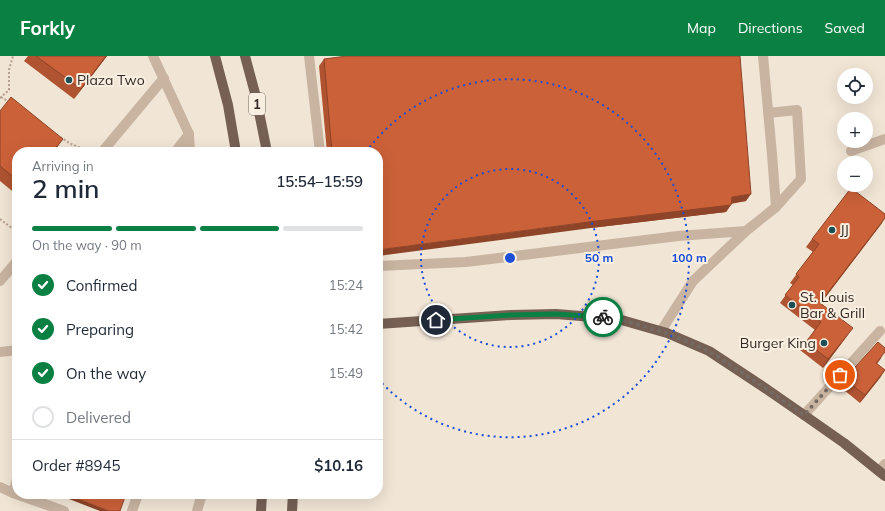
<!DOCTYPE html>
<html lang="en">
<head>
<meta charset="utf-8">
<style>
	:root { --surface:#fff; --page:#f2f2f3; --text:#1f2937; --muted:#747a83; --line:#e0e1e3; --accent:#0b8043 }
	body { margin:0; font-family:Mulish,sans-serif; background:var(--page); color:var(--text); height:100vh; display:flex; flex-direction:column; font-size:15px; white-space:nowrap }
	* { box-sizing:border-box; margin:0 }
	p { font-size:13px; color:var(--muted) }
	.icon { flex:none; width:22px; height:22px; fill:none; stroke:currentColor; stroke-width:2; stroke-linecap:round; stroke-linejoin:round }
	.map { position:relative; flex:1; overflow:hidden }
	.sheet { position:absolute; left:12px; top:91px; width:371px; height:352px; display:flex; flex-direction:column; background:var(--surface); border-radius:16px; box-shadow:0 4px 16px #0002 }
	.sheet>* { flex:none }
	.fabs { position:absolute; left:837px; top:12px; display:grid; gap:8px }
	.fabs a { display:grid; place-items:center; width:36px; height:36px; border-radius:50%; background:var(--surface); box-shadow:0 4px 16px #0002; font-size:20px }
	.pin { position:absolute; display:grid; place-items:center; width:34px; height:34px; color:#fff; margin:-17px; border:2px solid #fff; border-radius:50%; box-shadow:0 1px 4px #0007 }
	.courier { position:absolute; display:grid; place-items:center; width:40px; height:40px; margin:-20px; border:3px solid #0b8043; border-radius:50%; background:#fff; color:#222; box-shadow:0 1px 5px #0007 }
	.head em { font-style:normal; font-weight:600 }
	.head div { display:flex; flex-direction:column-reverse }
	.head { display:flex; align-items:center; justify-content:space-between; height:68px; padding:0 20px }
	h1 { font-size:26px; font-weight:600; line-height:30px }
	.bar { display:grid; grid-template-columns:repeat(4,1fr); gap:6px 4px; align-content:center; height:48px; padding:0 20px }
	.bar i { height:5px; border-radius:3px; background:var(--line) }
	.bar .active { background:var(--accent) }
	.bar p { grid-column:span 4 }
	.line { display:flex; align-items:center; gap:10px; padding:0 20px; border-top:1px solid var(--line) }
	.line div { flex:1 }
	ol { padding:0 20px; list-style:none }
	li { display:flex; align-items:center; gap:12px; height:44px }
	li p { margin-inline-start:auto }
	li .icon { padding:4px; border-radius:50%; background:var(--accent); color:#fff; stroke-width:4 }
	li:last-child { color:var(--muted) }
	li i { width:22px; height:22px; border:2px solid var(--line); border-radius:50% }
	header { display:flex; align-items:center; gap:24px; box-sizing:border-box; height:56px; padding:0 20px; background:var(--accent); color:#fff }
	header strong { font-size:19px }
	nav { display:flex; gap:22px; margin-inline-start:auto; font-size:14px }
	.map>svg:first-child { display:block }
</style>
</head>
<body>
<header>
<strong>Forkly</strong>
<nav><a>Map</a><a>Directions</a><a>Saved</a></nav>
</header>
<div class="map">
<svg width="885" height="455" viewBox="0 0 885 455">
	<rect width="100%" height="100%" fill="#f1e5d5"/>
	<g fill="none" stroke-linecap="round" stroke-linejoin="round">
		<!-- path -->
		<g stroke="#b59e8b" stroke-width="2" stroke-dasharray="2 2" stroke-linecap="butt">
			<polyline points="1,41 9,46"/>
			<polyline points="0,42 9,34 9,14 13,0"/>
			<polyline points="57,79 71,88 92,96"/>
			<polyline points="0,163 17,176"/>
		</g>
		<!-- minor -->
		<g stroke="#c9b4a1" stroke-width="10">
			<polyline points="153,0 189,78 190,96"/>
			<polyline points="309,0 320,96"/>
			<polyline points="768,57 797,54 801,123 776,151"/>
			<polyline points="851,95 885,83"/>
			<polyline points="102,96 164,22"/>
			<polyline points="175,96 189,78"/>
			<polyline points="378,210 466,206 678,180 746,175"/>
			<polyline points="0,225 17,205"/>
			<polyline points="661,275 693,225 746,175 776,151 772,98 763,0"/>
			<polyline points="0,296 17,294"/>
			<polyline points="804,359 880,275"/>
			<polyline points="879,415 885,408"/>
			<polyline points="0,431 13,437 17,423"/>
			<polyline points="13,437 64,455"/>
			<polyline points="132,455 138,438"/>
			<polyline points="197,455 202,438"/>
		</g>
		<!-- major -->
		<g stroke="#766054" stroke-width="10">
			<polyline points="215,0 228,49 236,96"/>
			<polyline points="245,0 256,41 267,96"/>
			<polyline points="378,268 511,259 556,258 618,263 667,277 709,295 762,330 804,359 844,387 885,420"/>
			<polyline points="261,455 262,438"/>
			<polyline points="292,455 293,438"/>
		</g>
	</g>
	<!-- wall -->
	<g fill="#af5331">
		<polygon points="28,0 107,0 74,43 24,5"/>
		<polygon points="324,3 746,145 731,148 726,156 591,172 378,96 327,96 319,10"/>
		<polygon points="0,55 63,83 54,96 17,96 17,139 0,125"/>
		<polygon points="882,167 821,247 847,280 823,312 800,294 815,274 780,247 793,229 790,227 813,196 806,191 812,183"/>
		<polygon points="882,301 877,308 885,314 860,347 839,330 844,323"/>
	</g>
	<!-- shaded-wall -->
	<g fill="#8e4428">
		<polygon points="106,0 107,0 74,43 81,33"/>
		<polygon points="751,138 746,145 726,148 732,141"/>
		<polygon points="731,149 726,156 591,172 378,200 378,194 596,165"/>
		<polygon points="885,162 882,167 815,255 820,247"/>
		<polygon points="853,272 823,312 828,303"/>
		<polygon points="885,314 880,322 860,347 865,339"/>
		<polygon points="56,438 65,438 109,455 100,455"/>
	</g>
	<!-- building -->
	<g fill="#cb6139" stroke="#8e4428">
		<polygon points="36,0 106,0 81,33"/>
		<polygon points="347,0 740,0 751,138 732,141 731,149 596,165 378,194 378,96 332,96 324,3"/>
		<polygon points="11,41 63,83 52,96 17,96 17,124 0,110 0,55"/>
		<polygon points="851,132 885,158 885,162 820,247 853,272 828,303 806,286 821,266 785,239 799,221 796,218 819,188 812,183"/>
		<polygon points="878,286 885,292 885,296 876,307 885,314 865,339 844,323"/>
		<polygon points="65,438 126,438 120,455 109,455"/>
	</g>
	<g fill="none" stroke-linecap="round" stroke-linejoin="round">
		<!-- done -->
		<polyline stroke="#766b62" stroke-width="4" stroke-dasharray="0 7.2" points="603,261 618,263 667,277 709,295 762,330 804,359 840,319"/>
		<!-- route -->
		<polyline stroke="#0b8043" stroke-width="5" points="436,264 511,259 556,258 603,261"/>
	</g>
	<!-- distance rings -->
	<g fill="none" stroke="#1d4ed8" stroke-width="2" stroke-dasharray="2 4">
		<circle cx="510" cy="202" r="89"/>
		<path d="M366 96A179 179 0 1 1 378 323"/>
	</g>
	<!-- markers -->
	<g fill="#194f55" stroke="#f9efe1" stroke-width="1.5">
		<circle cx="69" cy="24" r="4"/>
		<circle cx="832" cy="174" r="4"/>
		<circle cx="792" cy="249" r="4"/>
		<circle cx="824" cy="287" r="4"/>
	</g>
	<g text-anchor="middle" stroke-width="4" stroke-linejoin="round" paint-order="stroke">
		<!-- shield labels -->
		<rect fill="#f9efe1" stroke="#6e645d" stroke-width="1" x="249" y="37" width="16" height="22" rx="3"/>
		<g font-size="13" font-weight="bold" fill="#332924">
			<text x="257" y="53">1</text>
		</g>
		<!-- poi labels -->
		<g font-size="14" fill="#332924" stroke="#f9efe1" text-anchor="start">
			<text x="77" y="29">Plaza Two</text>
			<text x="840" y="179">JJ</text>
			<text x="800" y="246">St. Louis<tspan x="800" dy="16">Bar &amp; Grill</tspan></text>
			<text x="816" y="292" text-anchor="end">Burger King</text>
		</g>
	</g>
	<circle cx="510" cy="202" r="6" fill="#1d4ed8" stroke="#f9efe1" stroke-width="2"/>
	<g font-size="12" text-anchor="middle" font-weight="bold" fill="#1d4ed8" stroke="#f9efe1" stroke-width="4" stroke-linejoin="round" paint-order="stroke">
		<text x="599" y="206">50 m</text>
		<text x="689" y="206">100 m</text>
	</g>
</svg>
<div class="fabs">
<a><svg class="icon" aria-label="locate" viewBox="0 0 24 24"><circle cx="12" cy="12" r="6"/><path d="M12 2v4M12 18v4M2 12h4M18 12h4"/></svg></a>
<a>+</a>
<a>−</a>
</div>
<div class="pin" style="left:840px;top:319px;background:#ea580c"><svg class="icon" aria-label="bag" viewBox="0 0 24 24"><path d="M5 8h14l-1 12H6zM9 8a3 3 0 0 1 6 0"/></svg></div>
<div class="pin" style="left:436px;top:264px;background:#1f2937"><svg class="icon" aria-label="home" viewBox="0 0 24 24"><path d="M3 11l9-7 9 7M6 9v11h12V9"/></svg></div>
<div class="courier" style="left:603px;top:261px"><svg class="icon" aria-label="bike" viewBox="0 0 24 24"><circle cx="6" cy="16" r="4"/><circle cx="18" cy="16" r="4"/><path d="M6 16l4-8h5l3 8M10 8l3 8H6M13 5h3"/></svg></div>
<section class="sheet">
<div class="head"><div><h1>2 min</h1><p>Arriving in</p></div><em>15:54–15:59</em></div>
<div class="bar"><i class="active"></i><i class="active"></i><i class="active"></i><i></i><p>On the way · 90 m</p></div>
<ol>
<li><svg class="icon" aria-label="check" viewBox="0 0 24 24"><path d="M5 12l5 5 9-10"/></svg>Confirmed<p>15:24</p></li>
<li><svg class="icon" aria-label="check" viewBox="0 0 24 24"><path d="M5 12l5 5 9-10"/></svg>Preparing<p>15:42</p></li>
<li><svg class="icon" aria-label="check" viewBox="0 0 24 24"><path d="M5 12l5 5 9-10"/></svg>On the way<p>15:49</p></li>
<li><i></i>Delivered</li>
</ol>
<div class="line" style="height:52px"><div>Order #8945</div><b>$10.16</b></div>
</section>
</div>
</body>
</html>
